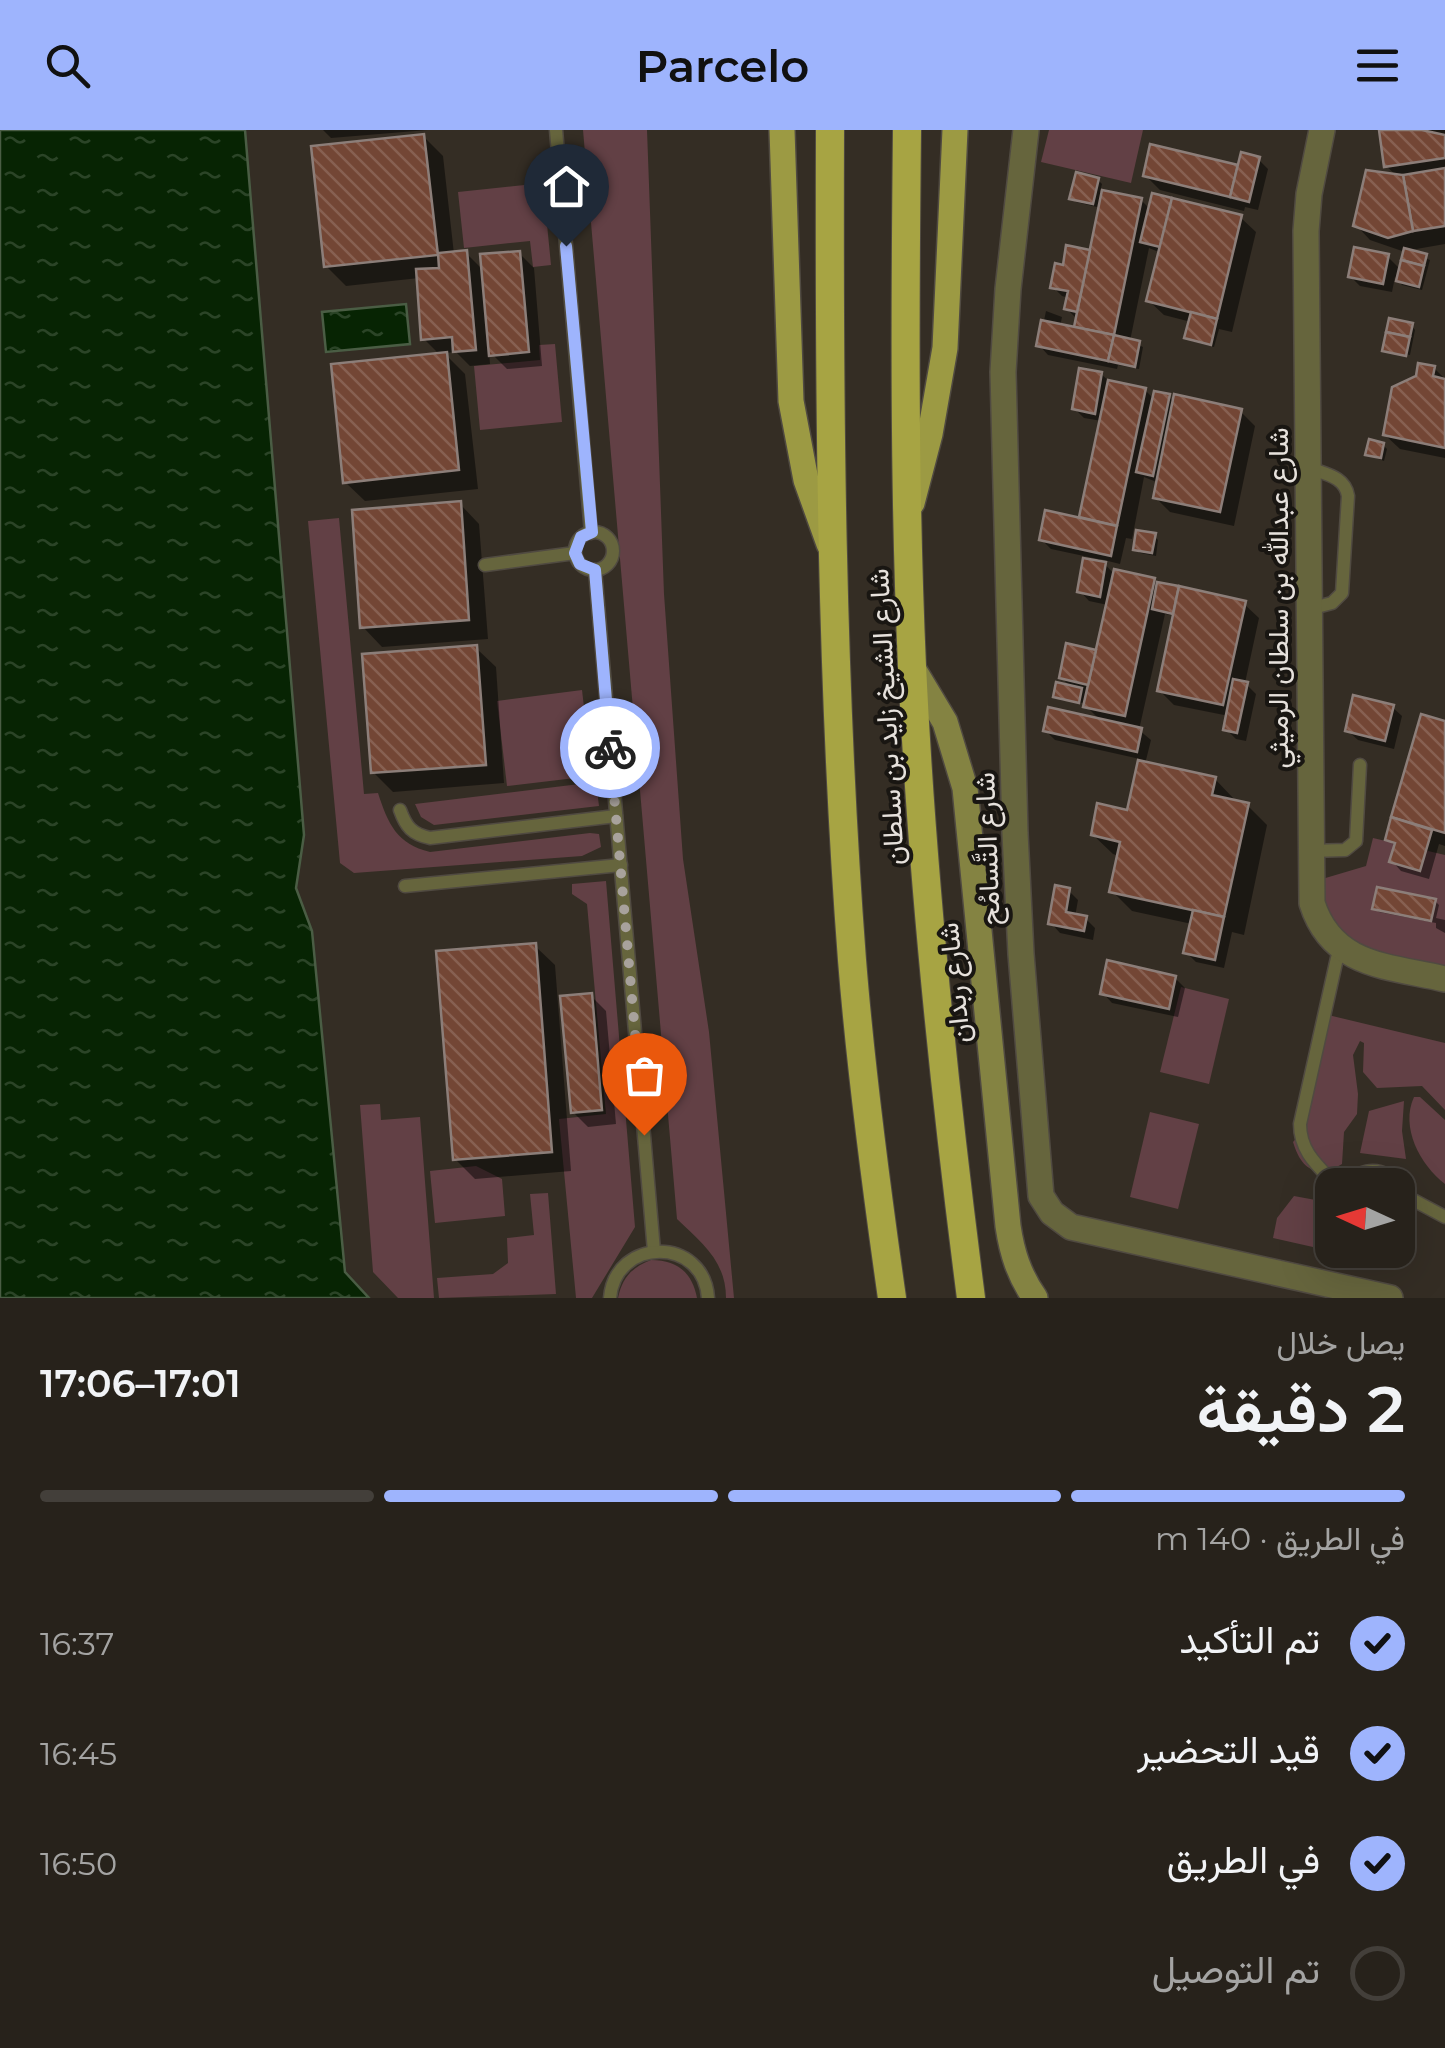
<!DOCTYPE html>
<html lang="ar">
<head>
<meta charset="utf-8">
<style>
	:root { --surface:#27221b; --page:#332f28; --text:#f1f3f6; --muted:#a4a4a3; --line:#433f3a; --accent:#9eb4fd }
	body { margin:0; font-family:Montserrat,Vazirmatn,sans-serif; background:var(--page); color:var(--text); direction:rtl; height:100vh; display:flex; flex-direction:column; font-size:38px; white-space:nowrap }
	* { box-sizing:border-box; margin:0 }
	p { font-size:32px; color:var(--muted) }
	.icon { flex:none; width:55px; height:55px; fill:none; stroke:currentColor; stroke-width:2; stroke-linecap:round; stroke-linejoin:round }
	.map { position:relative; height:1168px; overflow:hidden; direction:ltr }
	.side { display:flex; flex-direction:column; background:var(--surface); flex:1 }
	.side>* { flex:none }
	.needle { width:65px; rotate:274deg }
	.controls { position:absolute; left:1315px; top:1038px; display:grid; gap:20px }
	.controls a { display:grid; place-items:center; width:100px; height:100px; border-radius:20px; background:var(--surface); box-shadow:0 10px 40px #0002,0 0 0 2px var(--line); font-size:50px }
	.pin { position:absolute; display:grid; place-items:center; width:85px; height:85px; color:#fff; margin:-102px -42px; border-radius:50% 50% 50% 0; rotate:-45deg; box-shadow:0 0 10px #0007 }
	.pin .icon { rotate:45deg }
	.courier { position:absolute; display:grid; place-items:center; width:100px; height:100px; margin:-50px; border:8px solid #9eb4fd; border-radius:50%; background:#fff; color:#222; box-shadow:0 2px 12px #0007 }
	.headline em { font-style:normal; font-weight:600 }
	.headline div { display:flex; flex-direction:column-reverse }
	.headline { display:flex; align-items:center; justify-content:space-between; height:170px; padding:0 40px }
	h1 { font-size:65px; font-weight:600; line-height:75px }
	.bar { display:grid; grid-template-columns:repeat(4,1fr); gap:15px 10px; align-content:center; height:120px; padding:0 40px }
	.bar i { height:12px; border-radius:8px; background:var(--line) }
	.bar .on { background:var(--accent) }
	.bar p { grid-column:span 4 }
	ol { padding:0 40px; list-style:none }
	li { display:flex; align-items:center; gap:30px; height:110px }
	li p { margin-inline-start:auto }
	li .icon { padding:10px; border-radius:50%; background:var(--accent); color:#111; stroke-width:4 }
	li:last-child { color:var(--muted) }
	li i { width:55px; height:55px; border:5px solid var(--line); border-radius:50% }
	header { display:flex; justify-content:space-between; align-items:center; height:130px; padding:0 40px; background:var(--accent); color:#111; font-size:45px; font-weight:600 }
	.map>svg:first-child { display:block }
</style>
</head>
<body>
<header><svg class="icon" aria-label="menu" viewBox="0 0 24 24"><path d="M4 6h16M4 12h16M4 18h16"/></svg>Parcelo<svg class="icon" aria-label="search" viewBox="0 0 24 24"><circle cx="10" cy="10" r="6"/><path d="M15 15l6 6"/></svg></header>
<div class="map">
<svg width="1445" height="1168" viewBox="0 0 1445 1168">
	<defs>
		<pattern id="water-ripples" width="26" height="14" patternUnits="userSpaceOnUse" patternTransform="scale(2.5)"><rect width="26" height="14" fill="#072403"/><path d="M2 4q2-2 4 0t4 0M15 11q2-2 4 0t4 0" fill="none" stroke="#2b4427"/></pattern>
		<pattern id="building-back-hatch" width="6" height="6" patternUnits="userSpaceOnUse" patternTransform="scale(2.5)"><rect width="6" height="6" fill="#734635"/><path d="M-1 5l2 2M0 0l6 6M5-1l2 2" fill="none" stroke="#876052"/></pattern>
	</defs>
	<rect width="100%" height="100%" fill="#342d24"/>
	<!-- green -->
	<g fill="#624045">
		<path d="M583,0H647L664,464L683,729L709,902L734,1168H726C726,1131 702,1113 677,1089Z"/>
		<polygon points="1049,0 1143,0 1131,53 1041,32"/>
		<polygon points="543,53 551,135 533,137 530,111 464,118 458,62"/>
		<polygon points="555,214 562,292 480,300 474,236 540,230 539,215"/>
		<path d="M339,388L364,664L378,663C388,694 397,714 430,722L590,703L599,704L601,717L582,726L354,743L340,733L308,391Z"/>
		<polygon points="582,560 592,646 507,656 497,571"/>
		<polygon points="596,652 599,676 434,695 421,687 415,674"/>
		<polygon points="1373,708 1445,725 1445,841 1343,816 1312,752 1366,736"/>
		<polygon points="606,751 635,1097 592,1168 576,1168 559,989 606,984 587,774 572,764 572,754"/>
		<polygon points="1181,857 1229,869 1209,954 1160,942"/>
		<path d="M1324,884L1445,913V980L1422,956L1377,958L1363,942L1364,913L1360,911L1353,925L1358,964L1357,984L1344,1002L1342,1034C1316,1049 1301,1039 1293,1012L1300,1004Z"/>
		<path d="M1414,967H1420L1445,990V1054C1420,1035 1400,997 1414,967Z"/>
		<polygon points="1404,971 1402,1001 1406,1029 1360,1023 1369,981"/>
		<polygon points="380,974 381,990 420,987 434,1168 398,1168 373,1142 360,975"/>
		<polygon points="1150,982 1199,994 1178,1079 1130,1067"/>
		<polygon points="476,1036 502,1049 505,1086 435,1093 430,1041"/>
		<polygon points="548,1063 556,1164 439,1168 437,1148 493,1144 508,1133 507,1108 534,1105 530,1064"/>
		<path d="M1294,1066L1321,1071C1321,1090 1332,1101 1332,1120H1382L1375,1131L1273,1108L1277,1088Z"/>
		<path d="M651,1130C677,1130 692,1142 697,1168H618C622,1148 632,1137 651,1130Z"/>
	</g>
	<!-- water -->
	<g fill="url(#water-ripples)" stroke="#4a5d44" stroke-width="2.5">
		<polygon points="0,0 245,0 304,705 296,758 312,801 345,1142 369,1168 0,1168"/>
		<polygon points="406,174 410,214 326,222 322,182"/>
	</g>
	<!-- shadow -->
	<g fill="#0007">
		<polygon points="323,0 428,0 331,8"/>
		<polygon points="1382,0 1445,0 1445,114 1405,121 1430,130 1422,160 1402,155 1395,147 1392,162 1360,156 1350,146 1388,127 1401,140 1405,122 1370,110 1356,95 1397,46 1386,36"/>
		<polygon points="423,6 443,26 454,124 466,123 484,141 519,123 534,138 542,236 507,239 489,221 490,234 470,236 456,222 444,223 465,244 478,359 365,371 345,352 440,225 424,209 419,148 346,156 326,136"/>
		<polygon points="1258,29 1268,39 1258,80 1245,77 1244,81 1160,60 1145,45 1240,38"/>
		<polygon points="1098,50 1102,54 1100,62 1141,70 1150,79 1241,88 1256,102 1232,202 1219,199 1214,217 1191,211 1187,207 1191,192 1164,185 1149,171 1161,123 1149,118 1130,211 1143,217 1139,239 1118,235 1117,239 1048,225 1039,215 1046,181 1062,187 1060,197 1081,201 1076,188 1066,178 1069,168 1062,166 1053,157 1064,138 1091,123 1101,78 1076,72 1072,68"/>
		<polygon points="1411,195 1415,200 1410,225 1384,221"/>
		<polygon points="1434,238 1445,249 1445,328 1400,319 1385,305"/>
		<polygon points="1101,244 1110,252 1145,260 1154,269 1169,267 1175,273 1240,281 1255,296 1234,396 1170,382 1156,368 1159,353 1144,347 1132,409 1126,408 1120,434 1100,429 1115,445 1154,450 1158,455 1244,474 1259,488 1245,553 1256,564 1246,611 1236,609 1226,599 1229,586 1174,575 1159,560 1175,486 1165,484 1139,600 1151,610 1145,634 1215,649 1234,669 1234,672 1247,675 1267,695 1244,805 1232,802 1224,838 1196,832 1186,822 1192,794 1132,781 1112,761 1119,726 1113,724 1093,705 1129,683 1140,629 1055,610 1045,600 1102,592 1083,573 1060,570 1056,566 1072,558 1062,548 1097,525 1108,475 1089,471 1080,461 1098,429 1051,419 1041,409 1081,390 1102,291 1084,288 1075,279"/>
		<polygon points="1383,315 1387,319 1384,331 1368,325"/>
		<polygon points="460,374 479,394 488,509 382,517 363,497"/>
		<polygon points="1154,406 1158,410 1156,426 1140,423 1136,419"/>
		<polygon points="476,518 496,537 504,653 393,662 373,642"/>
		<polygon points="1392,577 1402,586 1394,619 1358,610 1348,601"/>
		<polygon points="1423,587 1445,593 1445,716 1439,714 1429,749 1401,741 1392,731 1396,717 1387,709"/>
		<polygon points="1069,761 1078,770 1075,787 1086,789 1095,798 1093,810 1060,803 1051,793"/>
		<polygon points="1435,771 1439,775 1436,788 1445,790 1445,803 1436,798 1436,793 1379,782 1375,778"/>
		<polygon points="535,816 555,835 571,1041 475,1049 455,1029"/>
		<polygon points="1175,848 1185,858 1178,887 1112,873 1103,863"/>
		<polygon points="591,866 606,881 616,994 588,997 573,982"/>
	</g>
	<!-- building -->
	<g fill="url(#building-back-hatch)" stroke="#8c7e79" stroke-width="2.5">
		<polygon points="1379,0 1422,0 1445,5 1445,28 1384,37"/>
		<polygon points="424,4 438,125 324,137 311,16"/>
		<polygon points="1150,14 1238,35 1230,67 1143,46"/>
		<polygon points="1241,22 1260,27 1249,72 1230,67"/>
		<polygon points="1445,38 1445,96 1413,101 1403,45"/>
		<polygon points="1366,40 1403,45 1413,101 1388,108 1353,96"/>
		<polygon points="1076,42 1099,48 1093,74 1069,69"/>
		<polygon points="1102,60 1142,68 1114,205 1074,197"/>
		<polygon points="1152,63 1172,68 1160,117 1140,112"/>
		<polygon points="1172,68 1242,85 1217,189 1146,171"/>
		<polygon points="1066,115 1090,120 1077,182 1064,179 1068,161 1050,158 1055,133 1063,135"/>
		<polygon points="1354,117 1389,124 1383,154 1348,147"/>
		<polygon points="1404,118 1427,124 1424,136 1401,130"/>
		<polygon points="467,120 476,220 453,222 452,207 421,210 416,139 439,138 438,123"/>
		<polygon points="520,121 529,222 489,226 480,124"/>
		<polygon points="1401,130 1424,136 1419,157 1396,151"/>
		<polygon points="1191,182 1217,189 1211,215 1184,208"/>
		<polygon points="1389,188 1413,193 1410,207 1386,202"/>
		<polygon points="1041,190 1114,205 1108,231 1036,216"/>
		<polygon points="1386,202 1410,207 1406,226 1382,221"/>
		<polygon points="1114,205 1140,211 1135,237 1108,231"/>
		<polygon points="447,222 459,340 343,353 331,234"/>
		<polygon points="1418,233 1435,236 1433,246 1445,249 1445,318 1383,305 1392,257 1416,246"/>
		<polygon points="1079,238 1102,242 1095,284 1072,279"/>
		<polygon points="1108,250 1146,258 1117,396 1079,387"/>
		<polygon points="1154,261 1170,264 1153,346 1136,342"/>
		<polygon points="1174,264 1242,279 1220,382 1153,368"/>
		<polygon points="1369,309 1384,313 1381,328 1365,325"/>
		<polygon points="461,371 469,490 360,498 352,380"/>
		<polygon points="1045,380 1117,396 1111,426 1039,410"/>
		<polygon points="1136,400 1156,403 1152,423 1133,420"/>
		<polygon points="1083,428 1106,432 1100,467 1077,462"/>
		<polygon points="1114,439 1155,448 1125,586 1083,577"/>
		<polygon points="1157,452 1179,456 1173,484 1152,479"/>
		<polygon points="1179,456 1246,471 1223,575 1157,561"/>
		<polygon points="1066,513 1096,520 1088,555 1059,548"/>
		<polygon points="477,515 486,635 371,643 362,524"/>
		<polygon points="1233,549 1248,552 1237,603 1223,600"/>
		<polygon points="1056,552 1082,558 1079,573 1053,567"/>
		<polygon points="1353,565 1394,575 1385,611 1345,601"/>
		<polygon points="1048,577 1142,598 1137,622 1043,601"/>
		<polygon points="1421,584 1445,591 1445,703 1391,687"/>
		<polygon points="1138,630 1216,647 1212,665 1249,673 1224,787 1109,762 1120,712 1091,705 1097,673 1127,680"/>
		<polygon points="1391,687 1432,700 1420,741 1389,732 1395,713 1385,710"/>
		<polygon points="1055,755 1070,758 1066,782 1087,786 1084,801 1048,794"/>
		<polygon points="1377,757 1436,769 1431,791 1372,779"/>
		<polygon points="1193,780 1224,787 1215,830 1183,823"/>
		<polygon points="536,813 552,1022 453,1030 436,821"/>
		<polygon points="1107,830 1176,846 1169,879 1100,864"/>
		<polygon points="592,863 602,980 571,983 560,866"/>
	</g>
	<g fill="none" stroke-linecap="round" stroke-linejoin="round">
		<!-- service casing -->
		<g stroke="#504a41" stroke-width="15">
			<g id="service">
				<polyline points="556,0 591,403"/>
				<path d="M1307,337C1324,344 1345,346 1348,366L1342,463L1332,473L1309,479"/>
				<circle cx="594" cy="421" r="19"/>
				<polyline points="485,435 575,423"/>
				<polyline points="595,440 654,1121"/>
				<path d="M400,680C406,697 412,704 430,708L616,686"/>
				<polyline points="1310,721 1345,720 1356,711 1360,635"/>
				<polyline points="405,756 621,735"/>
				<path d="M1336,1055C1318,1036 1300,1022 1300,994L1337,828"/>
				<path d="M1346,1055C1371,1024 1413,1049 1398,1085"/>
				<polyline points="1402,1064 1445,1087"/>
				<path d="M610,1168C615,1107 704,1106 708,1168"/>
			</g>
		</g>
		<!-- minor casing -->
		<g stroke="#504a41" stroke-width="28">
			<g id="minor">
				<polyline points="1026,0 1008,159 1003,242 1015,703 1021,824 1041,1066 1052,1083 1071,1097 1390,1168"/>
				<path d="M1322,0L1309,64L1306,101L1312,773C1332,837 1389,836 1445,849"/>
			</g>
		</g>
		<!-- secondary casing -->
		<g stroke="#504a41" stroke-width="28">
			<path id="secondary" d="M912,537L945,592L965,658L1008,1096C1012,1123 1019,1145 1035,1168"/>
		</g>
		<!-- primary casing -->
		<g stroke="#504a41" stroke-width="28">
			<g id="primary">
				<polyline points="782,0 791,271 806,350 829,414"/>
				<polyline points="912,373 930,304 945,218 955,0"/>
			</g>
		</g>
		<!-- trunk casing -->
		<g stroke="#504a41" stroke-width="30">
			<g id="trunk">
				<path d="M830,0C829,277 831,554 852,830C861,943 876,1056 892,1168"/>
				<path d="M907,0C905,179 904,358 912,536C922,747 944,959 971,1168"/>
			</g>
		</g>
		<!-- service -->
		<use href="#service" stroke="#66653d" stroke-width="12"/>
		<!-- minor -->
		<use href="#minor" stroke="#66653d" stroke-width="25"/>
		<!-- secondary -->
		<use href="#secondary" stroke="#848342" stroke-width="25"/>
		<!-- primary -->
		<use href="#primary" stroke="#9c9a43" stroke-width="25"/>
		<!-- trunk -->
		<use href="#trunk" stroke="#a7a443" stroke-width="28"/>
	</g>
	<g fill="none" stroke-linecap="round" stroke-linejoin="round">
		<!-- done -->
		<polyline stroke="#a8a29c" stroke-width="10" stroke-dasharray="0 18" points="610,618 644,1005"/>
		<!-- route -->
		<polyline stroke="#9eb4fd" stroke-width="12" points="566,116 592,402 581,407 575,423 580,434 595,440 610,618"/>
	</g>
	<g text-anchor="middle" stroke-width="8" stroke-linejoin="round" paint-order="stroke">
		<!-- street labels -->
		<g font-size="28" fill="#e6e1dc" stroke="#191612">
			<text transform="translate(1278 468) rotate(-90)" y="10">شارع عبدالله بن سلطان الرميثي</text>
			<text transform="translate(886 587) rotate(-93)" y="10">شارع الشيخ زايد بن سلطان</text>
			<text transform="translate(987 719) rotate(-92)" y="10">شارع التَّسامُح</text>
			<text transform="translate(954 853) rotate(-96)" y="10">شارع ربدان</text>
		</g>
	</g>
</svg>
<div class="controls">
<a><svg class="needle" viewBox="-14 -14 28 28"><path d="M0-13l5 13h-10z" fill="#e53935"/><path d="M0 13l5-13h-10z" fill="#a4a4a3"/></svg></a>
</div>
<div class="pin" style="left:644px;top:1005px;background:#ea580c"><svg class="icon" aria-label="bag" viewBox="0 0 24 24"><path d="M5 8h14l-1 12H6zM9 8a3 3 0 0 1 6 0"/></svg></div>
<div class="pin" style="left:566px;top:116px;background:#1f2937"><svg class="icon" aria-label="home" viewBox="0 0 24 24"><path d="M3 11l9-7 9 7M6 9v11h12V9"/></svg></div>
<div class="courier" style="left:610px;top:618px"><svg class="icon" aria-label="bike" viewBox="0 0 24 24"><circle cx="6" cy="16" r="4"/><circle cx="18" cy="16" r="4"/><path d="M6 16l4-8h5l3 8M10 8l3 8H6M13 5h3"/></svg></div>
</div>
<section class="side">
<div class="headline"><div><h1>2 دقيقة</h1><p>يصل خلال</p></div><em>17:01–17:06</em></div>
<div class="bar"><i class="on"></i><i class="on"></i><i class="on"></i><i></i><p>في الطريق · 140 m</p></div>
<ol>
<li><svg class="icon" aria-label="check" viewBox="0 0 24 24"><path d="M5 12l5 5 9-10"/></svg>تم التأكيد<p>16:37</p></li>
<li><svg class="icon" aria-label="check" viewBox="0 0 24 24"><path d="M5 12l5 5 9-10"/></svg>قيد التحضير<p>16:45</p></li>
<li><svg class="icon" aria-label="check" viewBox="0 0 24 24"><path d="M5 12l5 5 9-10"/></svg>في الطريق<p>16:50</p></li>
<li><i></i>تم التوصيل</li>
</ol>
</section>
</body>
</html>
